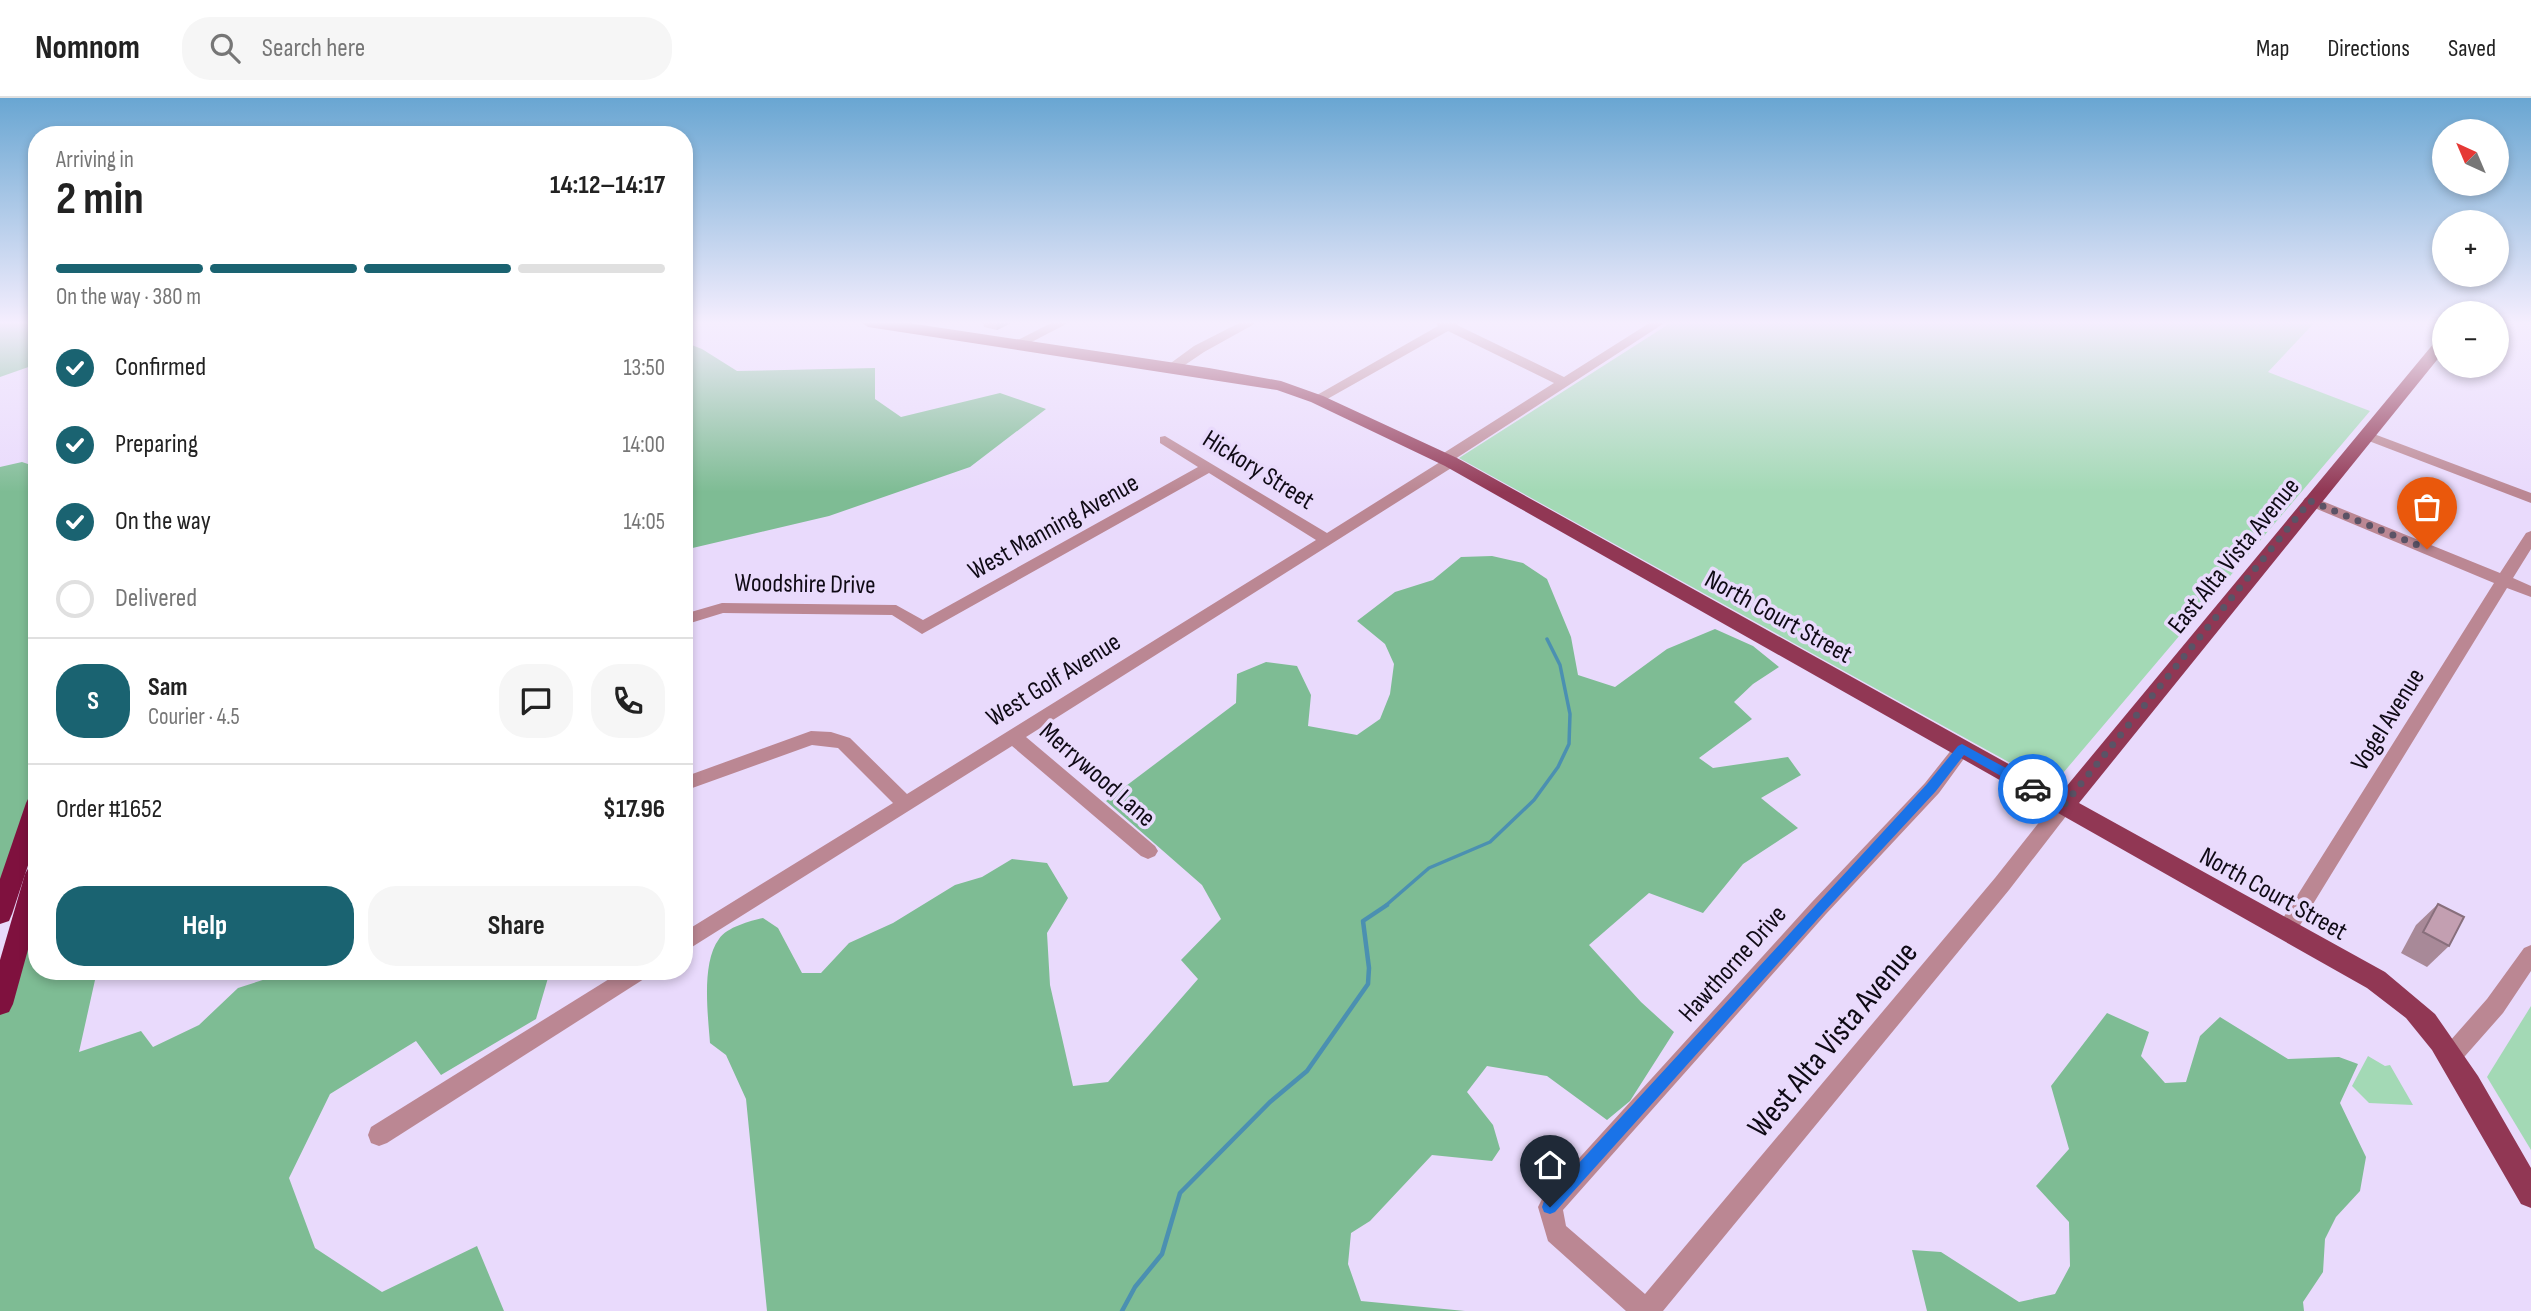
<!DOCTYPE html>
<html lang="en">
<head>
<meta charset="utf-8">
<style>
	:root { --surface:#fff; --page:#f6f6f6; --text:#222; --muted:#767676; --line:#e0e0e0; --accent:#1a6371 }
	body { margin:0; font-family:"Sofia Sans Condensed",sans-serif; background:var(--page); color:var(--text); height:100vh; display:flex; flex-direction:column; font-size:26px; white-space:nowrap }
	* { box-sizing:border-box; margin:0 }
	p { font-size:23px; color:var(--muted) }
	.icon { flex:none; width:38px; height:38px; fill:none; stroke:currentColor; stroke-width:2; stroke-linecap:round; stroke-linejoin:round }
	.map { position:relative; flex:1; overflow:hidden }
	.details { position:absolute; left:28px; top:28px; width:665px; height:854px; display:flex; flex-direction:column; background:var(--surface); border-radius:28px; box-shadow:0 4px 10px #0003 }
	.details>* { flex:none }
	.needle { width:46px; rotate:316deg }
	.controls { position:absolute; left:2432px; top:21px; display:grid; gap:14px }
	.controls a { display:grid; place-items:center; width:77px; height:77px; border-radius:50%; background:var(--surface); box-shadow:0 4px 10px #0003; font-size:35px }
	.pin { position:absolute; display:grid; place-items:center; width:60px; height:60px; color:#fff; margin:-72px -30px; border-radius:50% 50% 50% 0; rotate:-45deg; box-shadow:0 0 7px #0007 }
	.pin .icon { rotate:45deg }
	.courier { position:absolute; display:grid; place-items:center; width:70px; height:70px; margin:-35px; border:5px solid #1a73e8; border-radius:50%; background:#fff; color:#222; box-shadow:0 2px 9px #0007 }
	.head em { font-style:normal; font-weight:700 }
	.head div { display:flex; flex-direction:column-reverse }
	.head { display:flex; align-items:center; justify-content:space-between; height:119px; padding:0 28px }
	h1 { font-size:46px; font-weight:700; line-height:52px }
	.bar { display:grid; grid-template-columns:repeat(4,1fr); gap:10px 7px; align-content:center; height:84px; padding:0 28px }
	.bar i { height:9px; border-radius:5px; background:var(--line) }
	.bar .on { background:var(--accent) }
	.bar p { grid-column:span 4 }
	.line { display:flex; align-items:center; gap:18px; padding:0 28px; border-top:2px solid var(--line) }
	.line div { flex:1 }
	.round { display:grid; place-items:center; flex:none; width:74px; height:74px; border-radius:28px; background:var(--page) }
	ol { padding:0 28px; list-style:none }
	li { display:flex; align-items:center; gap:21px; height:77px }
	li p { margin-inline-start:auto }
	li .icon { padding:7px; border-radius:50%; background:var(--accent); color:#fff; stroke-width:4 }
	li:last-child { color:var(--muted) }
	li i { width:38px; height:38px; border:4px solid var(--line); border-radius:50% }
	.button { display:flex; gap:14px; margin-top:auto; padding:14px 28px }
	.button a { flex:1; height:80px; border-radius:28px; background:var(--accent); color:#fff; font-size:28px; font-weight:700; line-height:80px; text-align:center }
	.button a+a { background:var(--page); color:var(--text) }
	header { display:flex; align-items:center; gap:42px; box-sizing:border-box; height:98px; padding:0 35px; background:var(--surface); border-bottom:2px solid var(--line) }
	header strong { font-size:33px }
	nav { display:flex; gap:38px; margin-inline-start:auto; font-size:24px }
	.search { width:490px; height:63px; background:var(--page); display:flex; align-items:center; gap:18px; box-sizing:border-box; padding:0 24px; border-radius:28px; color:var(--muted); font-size:26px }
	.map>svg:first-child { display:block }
</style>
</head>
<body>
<header>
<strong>Nomnom</strong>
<div class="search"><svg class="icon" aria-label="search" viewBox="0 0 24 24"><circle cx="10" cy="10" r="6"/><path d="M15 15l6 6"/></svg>Search here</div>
<nav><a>Map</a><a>Directions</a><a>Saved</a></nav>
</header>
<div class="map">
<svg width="2531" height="1213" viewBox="0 0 2531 1213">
	<rect width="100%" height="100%" fill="#e9dafc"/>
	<!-- green -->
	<g fill="#a3d9b5">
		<polygon points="1672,224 2315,224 2268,274 2370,313 2052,688 1459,360"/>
		<polygon points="2531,908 2531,1052 2487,979"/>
		<polygon points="2368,958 2385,968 2390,967 2413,1007 2369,1005 2352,988"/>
	</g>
	<!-- forest -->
	<g fill="#7ebc94">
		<polygon points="0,224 37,224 37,266 0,279"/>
		<polygon points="684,244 702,251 737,273 875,270 875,301 901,319 1000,295 1046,311 970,369 829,418 684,452"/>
		<polygon points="22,364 37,369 37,692 0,784 0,369"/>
		<path d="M1492,458L1523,465L1547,481L1571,539L1578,577L1615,589L1667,551L1715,531L1753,548L1779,569L1753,586L1734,604L1752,621L1699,660L1713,670L1788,659L1801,677L1761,700L1798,730L1743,766L1703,815L1649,795L1589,847L1641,904L1674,934L1630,1003L1607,1022L1547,978L1487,968L1467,994L1493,1027L1500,1051L1492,1063L1432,1057L1370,1123L1351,1135L1348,1166L1361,1203L1465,1213H767L746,1001L726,957L710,945C708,917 701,865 719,841C727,829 750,823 763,820L778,830L802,875H821L849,845L893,825L955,787L982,779L1012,761L1047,765L1068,800L1047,835L1050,887L1073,988L1108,984L1198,881L1181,862L1221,821L1202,787L1106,703L1236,605L1237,576L1266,564L1297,568L1311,597L1308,628L1357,637L1380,621L1390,596L1394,566L1385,546L1357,523L1395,494L1433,482L1461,459Z"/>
		<polygon points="37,776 37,873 97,873 79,954 141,933 153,949 199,927 238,890 291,873 550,873 536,921 441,977 416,943 330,996 289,1080 315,1150 382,1194 477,1148 504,1213 0,1213 0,906"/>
		<polygon points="2107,915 2149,934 2141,958 2165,985 2186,984 2200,938 2220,919 2288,961 2339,959 2358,966 2340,1005 2366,1059 2360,1093 2336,1119 2325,1141 2323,1174 2303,1204 2304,1213 1927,1213 1912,1152 1941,1154 2019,1204 2055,1196 2070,1168 2069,1124 2036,1088 2069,1051 2051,988"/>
	</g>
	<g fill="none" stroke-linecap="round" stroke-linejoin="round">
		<!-- stream-far1 -->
		<polyline stroke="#4b90b1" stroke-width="3.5" points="1384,809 1429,770 1490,744 1534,702 1558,669 1569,646 1570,616 1560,567 1547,541"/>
		<!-- stream -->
		<polyline stroke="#4b90b1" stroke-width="4.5" points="1122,1213 1135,1189 1162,1156 1180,1095 1270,1004 1307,973 1368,886 1369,870 1363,823 1387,807"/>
		<!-- minor -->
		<g fill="#bb8793" fill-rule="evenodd">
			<polygon points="1053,224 1070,224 1022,249 1017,250 1010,246"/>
			<polygon points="1241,224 1258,224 1204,254 1176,273 1171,274 1164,270 1194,248"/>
			<polygon points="1436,224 1460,224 1457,227 1564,279 1651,224 1666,224 1455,361 1458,364 1456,367 1026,639 1155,748 1158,753 1155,758 1148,761 1141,758 1012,648 684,854 684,834 893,705 838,650 812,647 684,693 684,679 811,633 831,634 850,640 907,696 1316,442 1209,375 922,536 892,517 723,515 684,527 684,516 722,505 896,507 923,522 1198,369 1160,345 1160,339 1165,338 1327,435 1440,364 1437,361 1439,358 1554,285 1448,233 1322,304 1317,305 1310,301 1438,228"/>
			<polygon points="2366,333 2531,395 2531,405 2361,340 2359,337"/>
			<polygon points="2310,398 2500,475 2526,435 2531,433 2531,451 2513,480 2531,488 2531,499 2507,490 2294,837 2287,839 2280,837 2277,831 2280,825 2494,485 2305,406 2303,403 2305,400"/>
			<polygon points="1962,644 1968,646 1971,651 1939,695 1826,816 1563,1112 1566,1128 1645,1196 1995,780 2056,703 2063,701 2070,703 2072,708 2070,713 2009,792 1663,1213 1626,1213 1548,1143 1538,1109 1542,1101 1812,804 1925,685 1956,646"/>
			<polygon points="2531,847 2531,873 2503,915 2458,966 2450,969 2442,966 2439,959 2442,952 2487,901 2524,850"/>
			<polygon points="622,873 650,873 647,879 387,1045 379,1048 371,1045 368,1037 371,1029"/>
		</g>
		<!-- major -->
		<polygon fill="#913754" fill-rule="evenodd" points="861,224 902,224 1209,270 1281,283 1323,298 1457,360 2061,695 2439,239 2445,237 2445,252 2079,705 2385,874 2435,916 2478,978 2531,1070 2531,1110 2521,1106 2432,952 2406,920 2367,890 1445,368 1311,304 1277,292 868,229"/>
		<!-- highway -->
		<g fill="#7f113e" fill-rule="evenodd">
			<polygon points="37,696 37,740 12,816 9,823 0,826 0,781 26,705 29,699"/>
			<polygon points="37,767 37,819 13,906 9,914 0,917 0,862 25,776 29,769"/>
		</g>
	</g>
	<!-- wall -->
	<g fill="#a88998">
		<polygon points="983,224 1013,224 997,232 984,229"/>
		<polygon points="2438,806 2449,848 2427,869 2401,855 2416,827"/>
	</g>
	<!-- shaded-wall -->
	<polygon fill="#886f7c" points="996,224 1013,224 997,232"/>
	<!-- building -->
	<polygon fill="#c39fb1" stroke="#886f7c" stroke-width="2" points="2438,806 2464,819 2449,848 2423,834"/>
	<!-- sky -->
	<linearGradient id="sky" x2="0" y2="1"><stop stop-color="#69a6d2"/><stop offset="0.57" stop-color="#f5eefe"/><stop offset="1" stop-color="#f5eefe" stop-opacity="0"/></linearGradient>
	<rect width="2531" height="394" fill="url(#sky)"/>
	<!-- route -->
	<polygon fill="#1a73e8" points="1962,646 2037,687 2037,694 2029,694 1964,657 1936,693 1824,814 1555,1114 1550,1116 1544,1114 1542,1109 1544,1103 1927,686 1958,648"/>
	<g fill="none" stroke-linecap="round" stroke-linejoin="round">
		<!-- done -->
		<polyline stroke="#5b5366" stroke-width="7" stroke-dasharray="0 12.6" points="2033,691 2063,708 2310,403 2427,451"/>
	</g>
	<g text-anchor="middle" stroke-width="7" stroke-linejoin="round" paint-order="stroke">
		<!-- street labels -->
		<g font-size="26" fill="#0f0a15" stroke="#e9dafc">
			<text transform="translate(1259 371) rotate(32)" y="9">Hickory Street</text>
			<text transform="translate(1053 428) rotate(-29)" y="9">West Manning Avenue</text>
			<text transform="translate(2233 457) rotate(-51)" y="9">East Alta Vista Avenue</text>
			<text transform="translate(805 485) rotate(1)" y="9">Woodshire Drive</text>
			<text transform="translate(1779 518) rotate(29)" y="9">North Court Street</text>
			<text transform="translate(1053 581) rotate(-32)" y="9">West Golf Avenue</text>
			<text transform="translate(2387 621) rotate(-58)" y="9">Vogel Avenue</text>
			<text transform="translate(1098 676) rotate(41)" y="9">Merrywood Lane</text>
			<text transform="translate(2274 795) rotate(29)" y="9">North Court Street</text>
			<text transform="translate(1732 865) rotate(-48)" y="9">Hawthorne Drive</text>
		</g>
		<!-- near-street labels -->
		<g font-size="32" fill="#0f0a15" stroke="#e9dafc">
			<text transform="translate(1832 941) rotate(-50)" y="11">West Alta Vista Avenue</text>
		</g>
	</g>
</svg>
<div class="controls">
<a><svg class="needle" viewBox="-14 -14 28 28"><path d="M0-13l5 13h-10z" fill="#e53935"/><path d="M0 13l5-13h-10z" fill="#767676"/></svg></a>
<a>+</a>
<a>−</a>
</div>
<div class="pin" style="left:2427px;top:451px;background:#ea580c"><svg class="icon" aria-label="bag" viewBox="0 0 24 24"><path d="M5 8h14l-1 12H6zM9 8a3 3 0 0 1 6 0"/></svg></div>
<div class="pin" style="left:1550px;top:1109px;background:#1f2937"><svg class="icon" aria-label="home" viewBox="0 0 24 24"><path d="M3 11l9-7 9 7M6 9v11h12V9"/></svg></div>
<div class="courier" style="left:2033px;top:691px"><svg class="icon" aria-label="car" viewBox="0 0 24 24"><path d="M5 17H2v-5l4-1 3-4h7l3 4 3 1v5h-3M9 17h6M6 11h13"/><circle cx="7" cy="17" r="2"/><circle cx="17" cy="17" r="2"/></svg></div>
<section class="details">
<div class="head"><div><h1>2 min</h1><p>Arriving in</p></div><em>14:12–14:17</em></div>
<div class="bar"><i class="on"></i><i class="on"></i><i class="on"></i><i></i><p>On the way · 380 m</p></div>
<ol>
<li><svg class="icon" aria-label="check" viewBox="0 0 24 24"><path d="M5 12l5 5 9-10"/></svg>Confirmed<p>13:50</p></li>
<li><svg class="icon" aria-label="check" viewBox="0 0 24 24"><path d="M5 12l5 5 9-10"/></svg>Preparing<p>14:00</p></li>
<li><svg class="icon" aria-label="check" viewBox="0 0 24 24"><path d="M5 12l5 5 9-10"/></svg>On the way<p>14:05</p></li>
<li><i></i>Delivered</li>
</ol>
<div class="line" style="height:126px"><b class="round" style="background:var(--accent);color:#fff">S</b><div><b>Sam</b><p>Courier · 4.5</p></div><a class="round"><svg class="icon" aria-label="chat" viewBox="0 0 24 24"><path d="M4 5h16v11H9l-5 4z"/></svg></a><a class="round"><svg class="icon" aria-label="phone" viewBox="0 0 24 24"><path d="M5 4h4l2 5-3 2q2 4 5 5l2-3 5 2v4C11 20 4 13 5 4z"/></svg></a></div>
<div class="line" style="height:91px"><div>Order #1652</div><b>$17.96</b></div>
<div class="button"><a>Help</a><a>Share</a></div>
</section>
</div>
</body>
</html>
